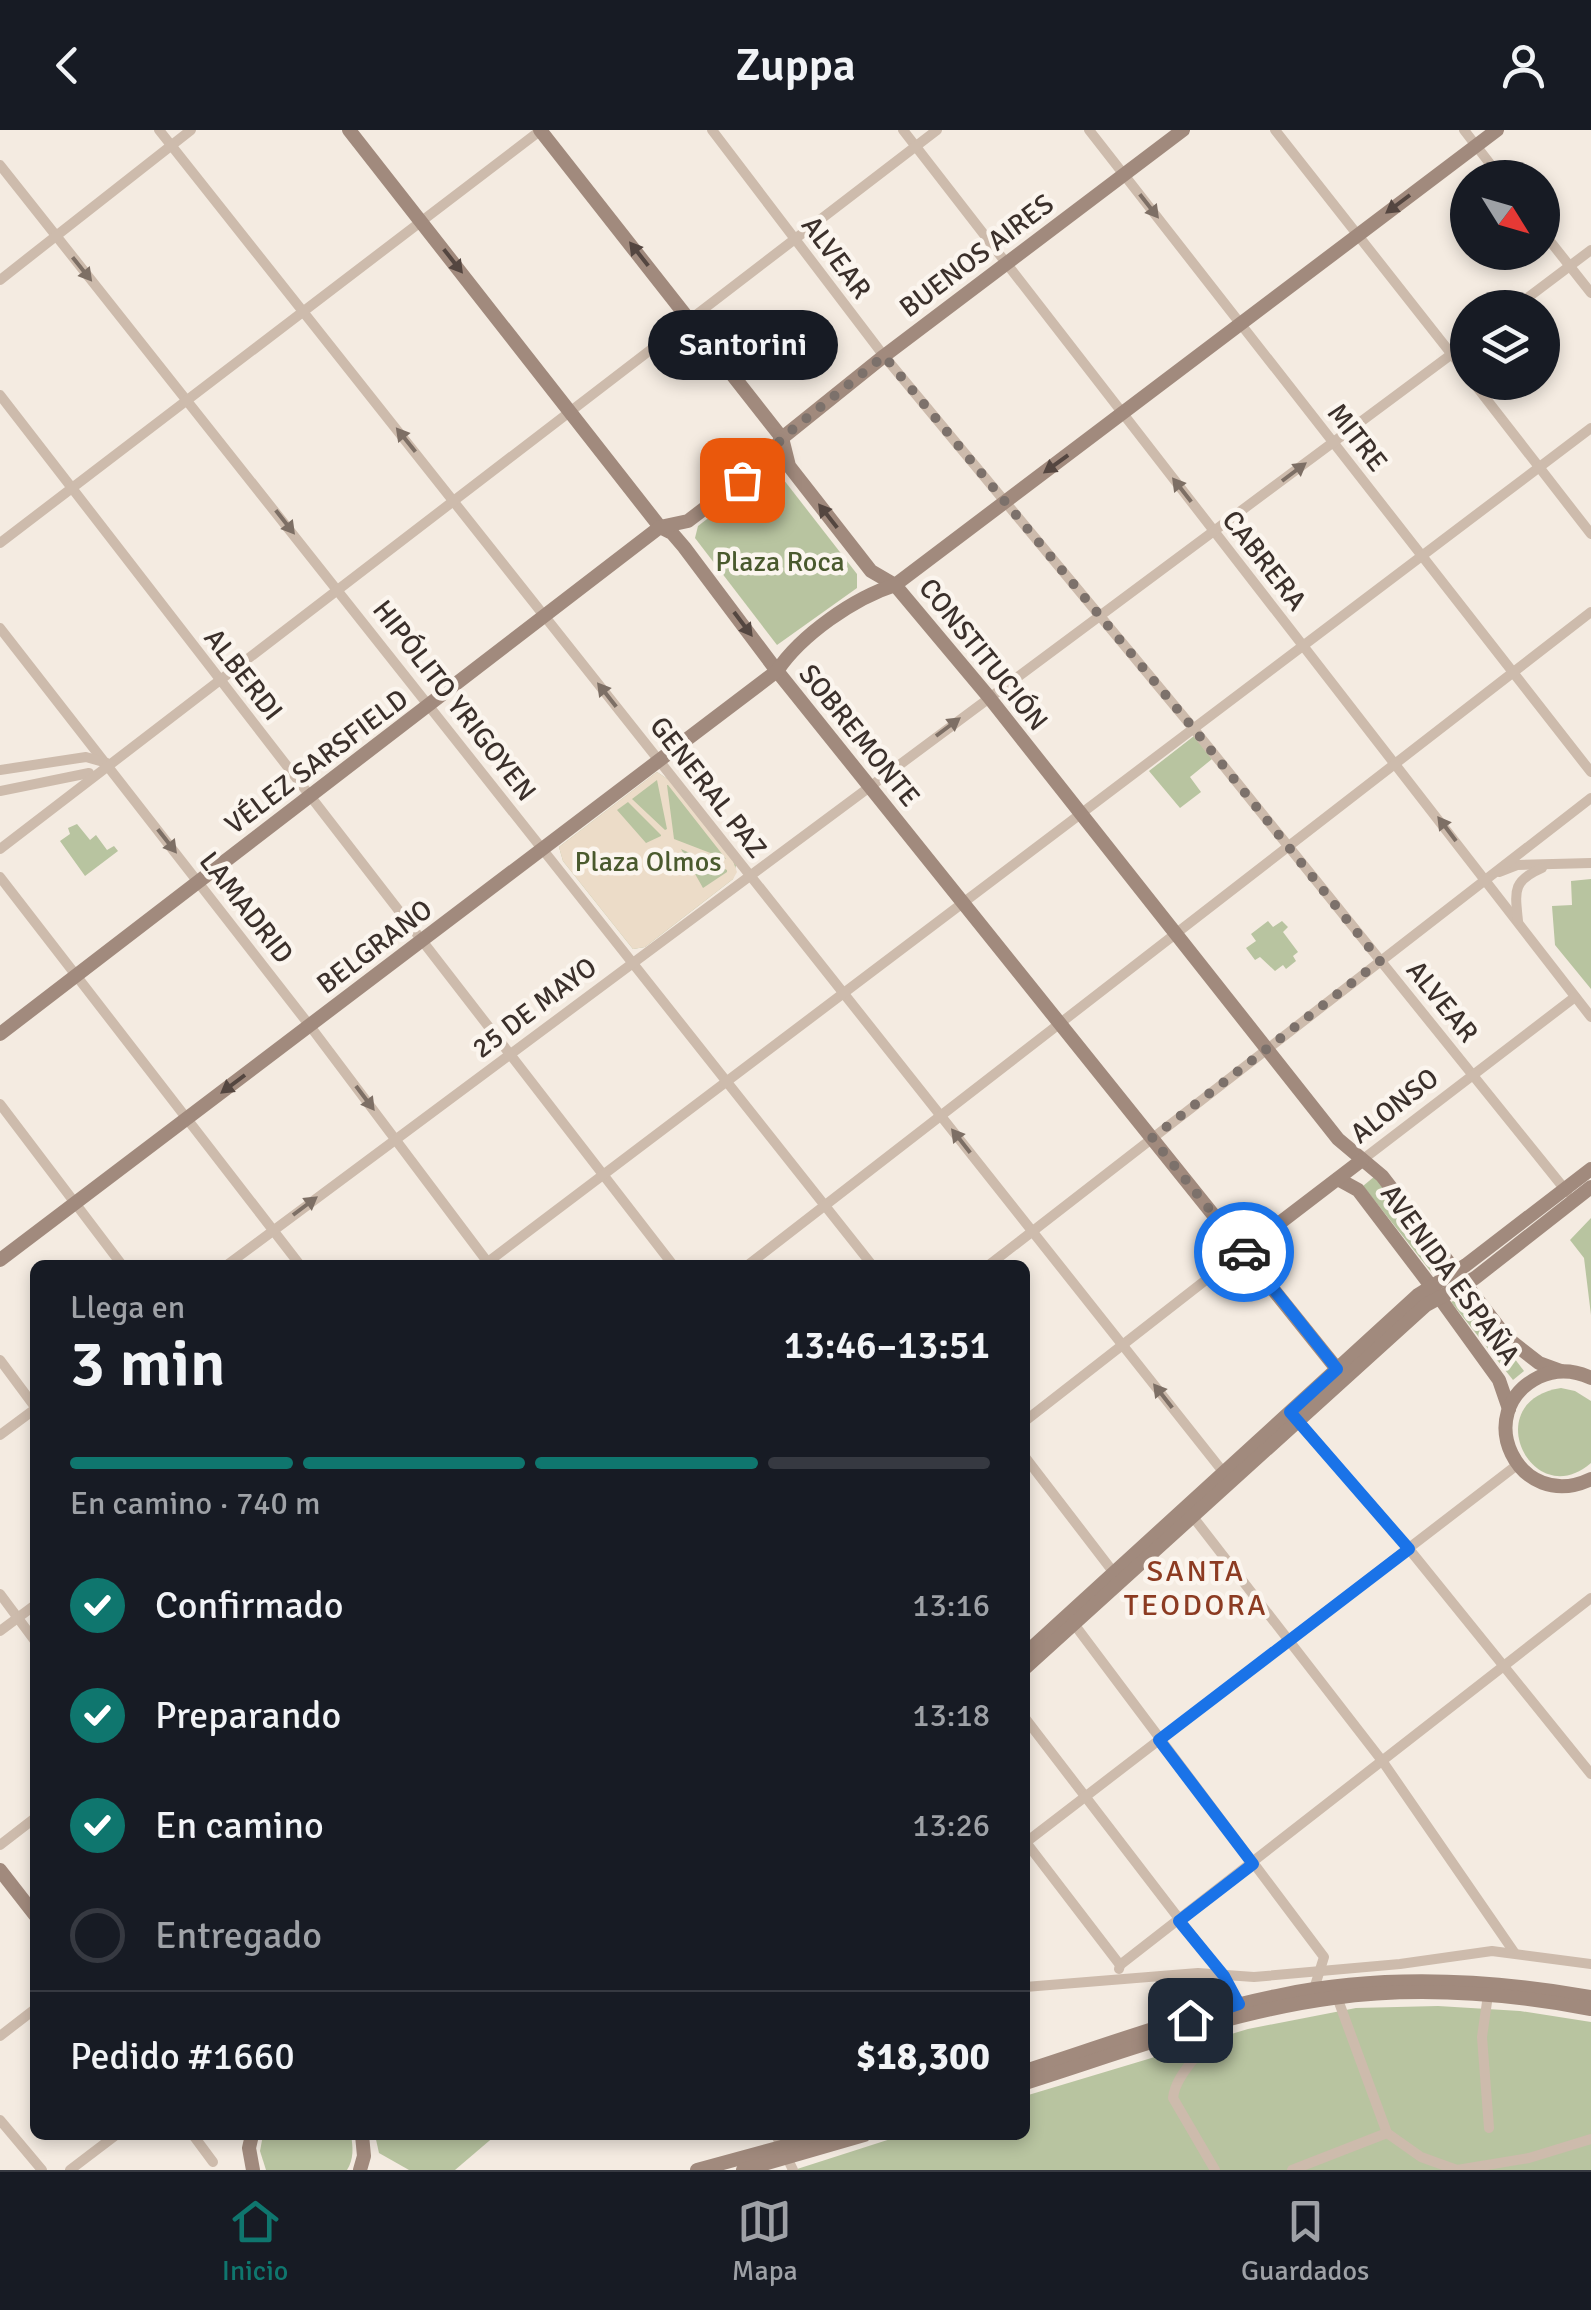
<!DOCTYPE html>
<html lang="es">
<head>
<meta charset="utf-8">
<style>
	:root { --surface:#171b24; --page:#20242c; --text:#f1f3f6; --muted:#9ea1a6; --line:#363941; --accent:#0f766e }
	body { margin:0; font-family:Signika,sans-serif; background:var(--page); color:var(--text); height:100vh; display:flex; flex-direction:column; font-size:38px; white-space:nowrap }
	* { box-sizing:border-box; margin:0 }
	p { font-size:32px; color:var(--muted) }
	.icon { flex:none; width:55px; height:55px; fill:none; stroke:currentColor; stroke-width:2; stroke-linecap:round; stroke-linejoin:round }
	.map { position:relative; flex:1; overflow:hidden }
	.panel { position:absolute; left:30px; top:1130px; width:1000px; height:880px; display:flex; flex-direction:column; background:var(--surface); border-radius:15px; box-shadow:0 5px 15px #0003 }
	.panel>* { flex:none }
	.needle { width:65px; rotate:127deg }
	.tools { position:absolute; left:1450px; top:30px; display:grid; gap:20px }
	.tools a { display:grid; place-items:center; width:110px; height:110px; border-radius:50%; background:var(--surface); box-shadow:0 5px 15px #0003; font-size:50px }
	.pin { position:absolute; display:grid; place-items:center; width:85px; height:85px; color:#fff; margin:-42px; border-radius:20px; box-shadow:0 5px 15px #0006 }
	.courier { position:absolute; display:grid; place-items:center; width:100px; height:100px; margin:-50px; border:8px solid #1a73e8; border-radius:50%; background:#fff; color:#222; box-shadow:0 2px 12px #0007 }
	.bubble { position:absolute; height:70px; border-radius:35px; background:var(--surface); box-shadow:0 5px 15px #0003; font-size:32px; font-weight:600; line-height:70px; text-align:center }
	.headline em { font-style:normal; font-weight:600 }
	.headline div { display:flex; flex-direction:column-reverse }
	.headline { display:flex; align-items:center; justify-content:space-between; height:170px; padding:0 40px }
	h1 { font-size:65px; font-weight:600; line-height:75px }
	.bar { display:grid; grid-template-columns:repeat(4,1fr); gap:15px 10px; align-content:center; height:120px; padding:0 40px }
	.bar i { height:12px; border-radius:8px; background:var(--line) }
	.bar .selected { background:var(--accent) }
	.bar p { grid-column:span 4 }
	.line { display:flex; align-items:center; gap:25px; padding:0 40px; border-top:2px solid var(--line) }
	.line div { flex:1 }
	ol { padding:0 40px; list-style:none }
	li { display:flex; align-items:center; gap:30px; height:110px }
	li p { margin-inline-start:auto }
	li .icon { padding:10px; border-radius:50%; background:var(--accent); color:#fff; stroke-width:4 }
	li:last-child { color:var(--muted) }
	li i { width:55px; height:55px; border:5px solid var(--line); border-radius:50% }
	header { display:flex; justify-content:space-between; align-items:center; height:130px; padding:0 40px; background:var(--surface); font-size:45px; font-weight:600 }
	.tabs { display:flex; justify-content:space-around; align-items:center; height:140px; border-top:2px solid var(--line); background:var(--surface); font-size:28px; color:var(--muted) }
	.tabs a { display:grid; justify-items:center; gap:5px }
	.tabs .selected { color:var(--accent) }
	.map>svg:first-child { display:block }
</style>
</head>
<body>
<header><svg class="icon" aria-label="back" viewBox="0 0 24 24"><path d="M15 5l-7 7 7 7"/></svg>Zuppa<svg class="icon" aria-label="person" viewBox="0 0 24 24"><circle cx="12" cy="8" r="4"/><path d="M4 21q1-7 8-7t8 7"/></svg></header>
<div class="map">
<svg width="1591" height="2040" viewBox="0 0 1591 2040">
	<rect width="100%" height="100%" fill="#f4ebe1"/>
	<!-- green -->
	<g fill="#b8c4a0">
		<polygon points="775,342 780,345 857,444 857,458 777,515 695,408 698,396 767,343"/>
		<polygon points="1194,606 1212,629 1190,647 1201,662 1180,678 1149,641"/>
		<polygon points="657,642 669,650 736,735 733,749 645,817 633,819 563,731 559,717"/>
		<polygon points="77,694 90,710 96,705 107,720 114,716 118,721 85,746 60,711 70,704 68,698"/>
		<polygon points="1591,749 1591,859 1555,815 1552,776 1572,775 1571,751"/>
		<polygon points="1268,791 1273,797 1282,791 1288,797 1283,802 1298,822 1293,826 1296,831 1286,839 1283,835 1275,841 1260,827 1255,830 1246,818 1256,811 1251,804"/>
		<polygon points="1375,1046 1446,1136 1432,1143 1363,1056"/>
		<polygon points="1591,1088 1591,1185 1584,1128 1570,1110"/>
		<polygon points="1466,1165 1524,1241 1513,1250 1451,1172"/>
		<path d="M1561,1258L1575,1261L1591,1271V1333C1532,1384 1477,1271 1561,1258Z"/>
		<polygon points="1438,1876 1520,1881 1591,1892 1591,2040 794,2040 903,2005 1025,2005 1025,1966 1248,1899 1356,1878"/>
		<path d="M263,2005H351C353,2017 354,2029 347,2040H266L260,2021Z"/>
		<polygon points="375,2005 496,2005 455,2040 409,2040 379,2023"/>
	</g>
	<!-- plaza -->
	<path fill="#ecdcc8" fill-rule="evenodd" d="M657,642L669,650L733,731L737,742L733,749L645,817L633,819L563,731L559,717ZM657,650L667,699L665,700L632,669ZM667,655H668L726,729L674,709ZM628,672L661,705V706L646,713L617,680ZM681,719L727,740V742L703,758Z"/>
	<g fill="none" stroke-linecap="round" stroke-linejoin="round">
		<!-- street -->
		<g stroke="#cdbbac" stroke-width="10">
			<polyline points="159,0 1224,1343"/>
			<polyline points="712,0 884,226 1193,598 1567,1062"/>
			<polyline points="903,0 1591,887"/>
			<polyline points="1089,0 1591,642"/>
			<polyline points="1275,0 1468,245"/>
			<polyline points="1464,0 1501,48"/>
			<polyline points="0,35 872,1135"/>
			<polyline points="1542,101 1591,163"/>
			<polyline points="0,150 191,0"/>
			<polyline points="1514,178 1591,120"/>
			<polyline points="1473,252 1591,404"/>
			<polyline points="0,265 673,1135"/>
			<polyline points="0,413 541,0"/>
			<polyline points="0,498 310,896 489,1134"/>
			<polyline points="0,640 86,627 107,633"/>
			<polyline points="0,661 89,643"/>
			<polyline points="0,719 937,0"/>
			<polyline points="1499,742 1517,735 1591,733"/>
			<polyline points="0,747 300,1135"/>
			<path d="M1518,791C1515,761 1512,751 1542,738"/>
			<polyline points="0,974 122,1135"/>
			<polyline points="1362,1030 1575,867"/>
			<polyline points="227,1135 1468,212"/>
			<polyline points="484,1135 1591,298"/>
			<polyline points="748,1135 1591,482"/>
			<polyline points="989,1135 1591,668"/>
			<polyline points="0,1230 35,1277"/>
			<polyline points="1294,1286 1409,1419 1591,1644"/>
			<polyline points="1025,1291 1243,1121"/>
			<polyline points="0,1305 35,1279"/>
			<polyline points="1025,1327 1114,1443"/>
			<polyline points="1190,1383 1383,1632 1514,1822"/>
			<polyline points="0,1464 35,1511"/>
			<polyline points="1071,1490 1324,1827 1313,1862"/>
			<polyline points="0,1501 35,1475"/>
			<polyline points="1025,1588 1223,1846 1239,1874"/>
			<polyline points="1025,1711 1120,1835 1119,1839"/>
			<polyline points="1025,1713 1517,1335"/>
			<polyline points="0,1715 35,1688"/>
			<polyline points="1120,1835 1591,1468"/>
			<polyline points="1198,1847 1231,1864"/>
			<polyline points="1025,1857 1198,1843 1254,1847 1400,1834 1492,1821 1591,1834"/>
			<polyline points="1488,1865 1482,1907 1489,1998"/>
			<polyline points="1337,1867 1387,2003 1421,2027 1457,2040 1529,2028 1591,2009"/>
			<polyline points="0,1906 35,1879"/>
			<polyline points="0,1990 42,2040"/>
			<polyline points="193,2005 213,2032"/>
			<polyline points="776,2005 793,2040"/>
			<polyline points="70,2040 116,2005"/>
			<path d="M1215,2040L1173,1968C1176,1940 1209,1920 1216,1891"/>
			<polyline points="1292,2040 1387,2003"/>
		</g>
		<!-- secondary -->
		<g stroke="#a18a7d" stroke-width="14">
			<polyline points="349,0 660,397 672,403 684,417 777,541 1337,1239"/>
			<polyline points="540,0 782,308 789,336 871,441 895,455 988,566 1338,1009 1382,1046 1507,1208 1539,1233 1561,1241"/>
			<polyline points="0,904 660,397 688,391 764,333 782,308 884,226 1183,0"/>
			<polyline points="1338,1049 1358,1060 1431,1156 1499,1250 1509,1279"/>
			<polyline points="1243,1121 1362,1030"/>
			<path d="M0,1130L777,541C801,505 854,468 895,455L1497,0"/>
			<path d="M1591,1248C1574,1240 1556,1239 1539,1247C1470,1281 1518,1384 1591,1349"/>
			<polyline points="1025,1524 1418,1165 1466,1135 1591,1039"/>
			<polyline points="1025,1538 1426,1175 1475,1148 1591,1057"/>
			<polyline points="0,1740 35,1785"/>
			<path d="M1025,1941C1109,1914 1194,1882 1281,1865C1383,1844 1488,1849 1591,1867"/>
			<path d="M1025,1953C1126,1921 1228,1882 1333,1868C1419,1856 1506,1863 1591,1879"/>
			<polyline points="252,2005 249,2018 253,2040"/>
			<polyline points="360,2040 364,2026 362,2005"/>
			<polyline points="697,2040 826,2005"/>
			<polyline points="743,2040 864,2005"/>
		</g>
	</g>
	<!-- one-way arrows -->
	<defs><path id="oneway-solid" d="M-6-.8H1V-3.2L6.5 0L1 3.2V.8H-6Z" transform="scale(2.5)"/></defs>
	<g fill="#544640">
		<use href="#oneway-solid" transform="translate(1398 74) rotate(143)"/>
		<use href="#oneway-solid" transform="translate(639 124) rotate(-128)"/>
		<use href="#oneway-solid" transform="translate(453 131) rotate(52)"/>
		<use href="#oneway-solid" transform="translate(1056 334) rotate(144)"/>
		<use href="#oneway-solid" transform="translate(828 386) rotate(-128)"/>
		<use href="#oneway-solid" transform="translate(743 494) rotate(53)"/>
		<use href="#oneway-solid" transform="translate(233 954) rotate(143)"/>
	</g>
	<g fill="#7d6f65">
		<use href="#oneway-solid" transform="translate(1149 76) rotate(52)"/>
		<use href="#oneway-solid" transform="translate(82 139) rotate(51)"/>
		<use href="#oneway-solid" transform="translate(406 310) rotate(-129)"/>
		<use href="#oneway-solid" transform="translate(1294 342) rotate(-37)"/>
		<use href="#oneway-solid" transform="translate(1182 360) rotate(-128)"/>
		<use href="#oneway-solid" transform="translate(285 392) rotate(52)"/>
		<use href="#oneway-solid" transform="translate(607 565) rotate(-128)"/>
		<use href="#oneway-solid" transform="translate(948 597) rotate(-37)"/>
		<use href="#oneway-solid" transform="translate(1447 699) rotate(-127)"/>
		<use href="#oneway-solid" transform="translate(167 711) rotate(52)"/>
		<use href="#oneway-solid" transform="translate(365 968) rotate(53)"/>
		<use href="#oneway-solid" transform="translate(961 1011) rotate(-128)"/>
		<use href="#oneway-solid" transform="translate(305 1076) rotate(-37)"/>
		<use href="#oneway-solid" transform="translate(1163 1266) rotate(-128)"/>
	</g>
	<g fill="none" stroke-linecap="round" stroke-linejoin="round">
		<!-- done -->
		<polyline stroke="#7c716b" stroke-width="10" stroke-dasharray="0 18" points="742,350 764,333 782,308 884,226 1193,598 1380,831 1152,1008 1244,1122"/>
		<!-- route -->
		<polyline stroke="#1a73e8" stroke-width="12" points="1190,1890 1239,1874 1224,1846 1179,1791 1253,1734 1159,1610 1409,1419 1290,1282 1337,1239 1244,1122"/>
	</g>
	<g text-anchor="middle" stroke-width="9" stroke-linejoin="round" paint-order="stroke">
		<!-- street labels -->
		<g font-size="28" fill="#3b302b" stroke="#fbf5ee">
			<text transform="translate(976 125) rotate(-37)" y="10">BUENOS AIRES</text>
			<text transform="translate(837 127) rotate(53)" y="10">ALVEAR</text>
			<text transform="translate(1358 307) rotate(52)" y="10">MITRE</text>
			<text transform="translate(1265 430) rotate(52)" y="10">CABRERA</text>
			<text transform="translate(984 524) rotate(51)" y="10">CONSTITUCIÓN</text>
			<text transform="translate(244 544) rotate(52)" y="10">ALBERDI</text>
			<text transform="translate(455 570) rotate(52)" y="10">HIPÓLITO YRIGOYEN</text>
			<text transform="translate(860 605) rotate(51)" y="10">SOBREMONTE</text>
			<text transform="translate(316 631) rotate(-37)" y="10">VÉLEZ SARSFIELD</text>
			<text transform="translate(709 657) rotate(52)" y="10">GENERAL PAZ</text>
			<text transform="translate(247 777) rotate(52)" y="10">LAMADRID</text>
			<text transform="translate(374 816) rotate(-37)" y="10">BELGRANO</text>
			<text transform="translate(1443 871) rotate(51)" y="10">ALVEAR</text>
			<text transform="translate(534 877) rotate(-37)" y="10">25 DE MAYO</text>
			<text transform="translate(1394 975) rotate(-38)" y="10">ALONSO</text>
			<text transform="translate(1451 1144) rotate(54)" y="10">AVENIDA ESPAÑA</text>
		</g>
		<!-- park labels -->
		<g font-size="28" fill="#4a5a2e" stroke="#fbf5ee">
			<text x="780" y="441">Plaza Roca</text>
			<text x="648" y="741">Plaza Olmos</text>
		</g>
		<!-- neighbourhood labels -->
		<g font-size="30" letter-spacing="2.5" fill="#8c3b22" stroke="#fbf5ee">
			<text x="1196" y="1451">SANTA<tspan x="1196" dy="34">TEODORA</tspan></text>
		</g>
	</g>
</svg>
<div class="tools">
<a><svg class="needle" viewBox="-14 -14 28 28"><path d="M0-13l5 13h-10z" fill="#e53935"/><path d="M0 13l5-13h-10z" fill="#9ea1a6"/></svg></a>
<a><svg class="icon" aria-label="layers" viewBox="0 0 24 24"><path d="M12 4l9 5-9 5-9-5zM3 14l9 5 9-5"/></svg></a>
</div>
<div class="pin" style="left:742px;top:350px;background:#ea580c"><svg class="icon" aria-label="bag" viewBox="0 0 24 24"><path d="M5 8h14l-1 12H6zM9 8a3 3 0 0 1 6 0"/></svg></div>
<div class="pin" style="left:1190px;top:1890px;background:#1f2937"><svg class="icon" aria-label="home" viewBox="0 0 24 24"><path d="M3 11l9-7 9 7M6 9v11h12V9"/></svg></div>
<div class="courier" style="left:1244px;top:1122px"><svg class="icon" aria-label="car" viewBox="0 0 24 24"><path d="M5 17H2v-5l4-1 3-4h7l3 4 3 1v5h-3M9 17h6M6 11h13"/><circle cx="7" cy="17" r="2"/><circle cx="17" cy="17" r="2"/></svg></div>
<div class="bubble" style="left:648px;top:180px;width:190px">Santorini</div>
<section class="panel">
<div class="headline"><div><h1>3 min</h1><p>Llega en</p></div><em>13:46–13:51</em></div>
<div class="bar"><i class="selected"></i><i class="selected"></i><i class="selected"></i><i></i><p>En camino · 740 m</p></div>
<ol>
<li><svg class="icon" aria-label="check" viewBox="0 0 24 24"><path d="M5 12l5 5 9-10"/></svg>Confirmado<p>13:16</p></li>
<li><svg class="icon" aria-label="check" viewBox="0 0 24 24"><path d="M5 12l5 5 9-10"/></svg>Preparando<p>13:18</p></li>
<li><svg class="icon" aria-label="check" viewBox="0 0 24 24"><path d="M5 12l5 5 9-10"/></svg>En camino<p>13:26</p></li>
<li><i></i>Entregado</li>
</ol>
<div class="line" style="height:130px"><div>Pedido #1660</div><b>$18,300</b></div>
</section>
</div>
<nav class="tabs">
<a class="selected"><svg class="icon" aria-label="home" viewBox="0 0 24 24"><path d="M3 11l9-7 9 7M6 9v11h12V9"/></svg>Inicio</a>
<a><svg class="icon" aria-label="map" viewBox="0 0 24 24"><path d="M3 6l6-2 6 2 6-2v14l-6 2-6-2-6 2zM9 4v14M15 6v14"/></svg>Mapa</a>
<a><svg class="icon" aria-label="saved" viewBox="0 0 24 24"><path d="M7 4h10v16l-5-4-5 4z"/></svg>Guardados</a>
</nav>
</body>
</html>
